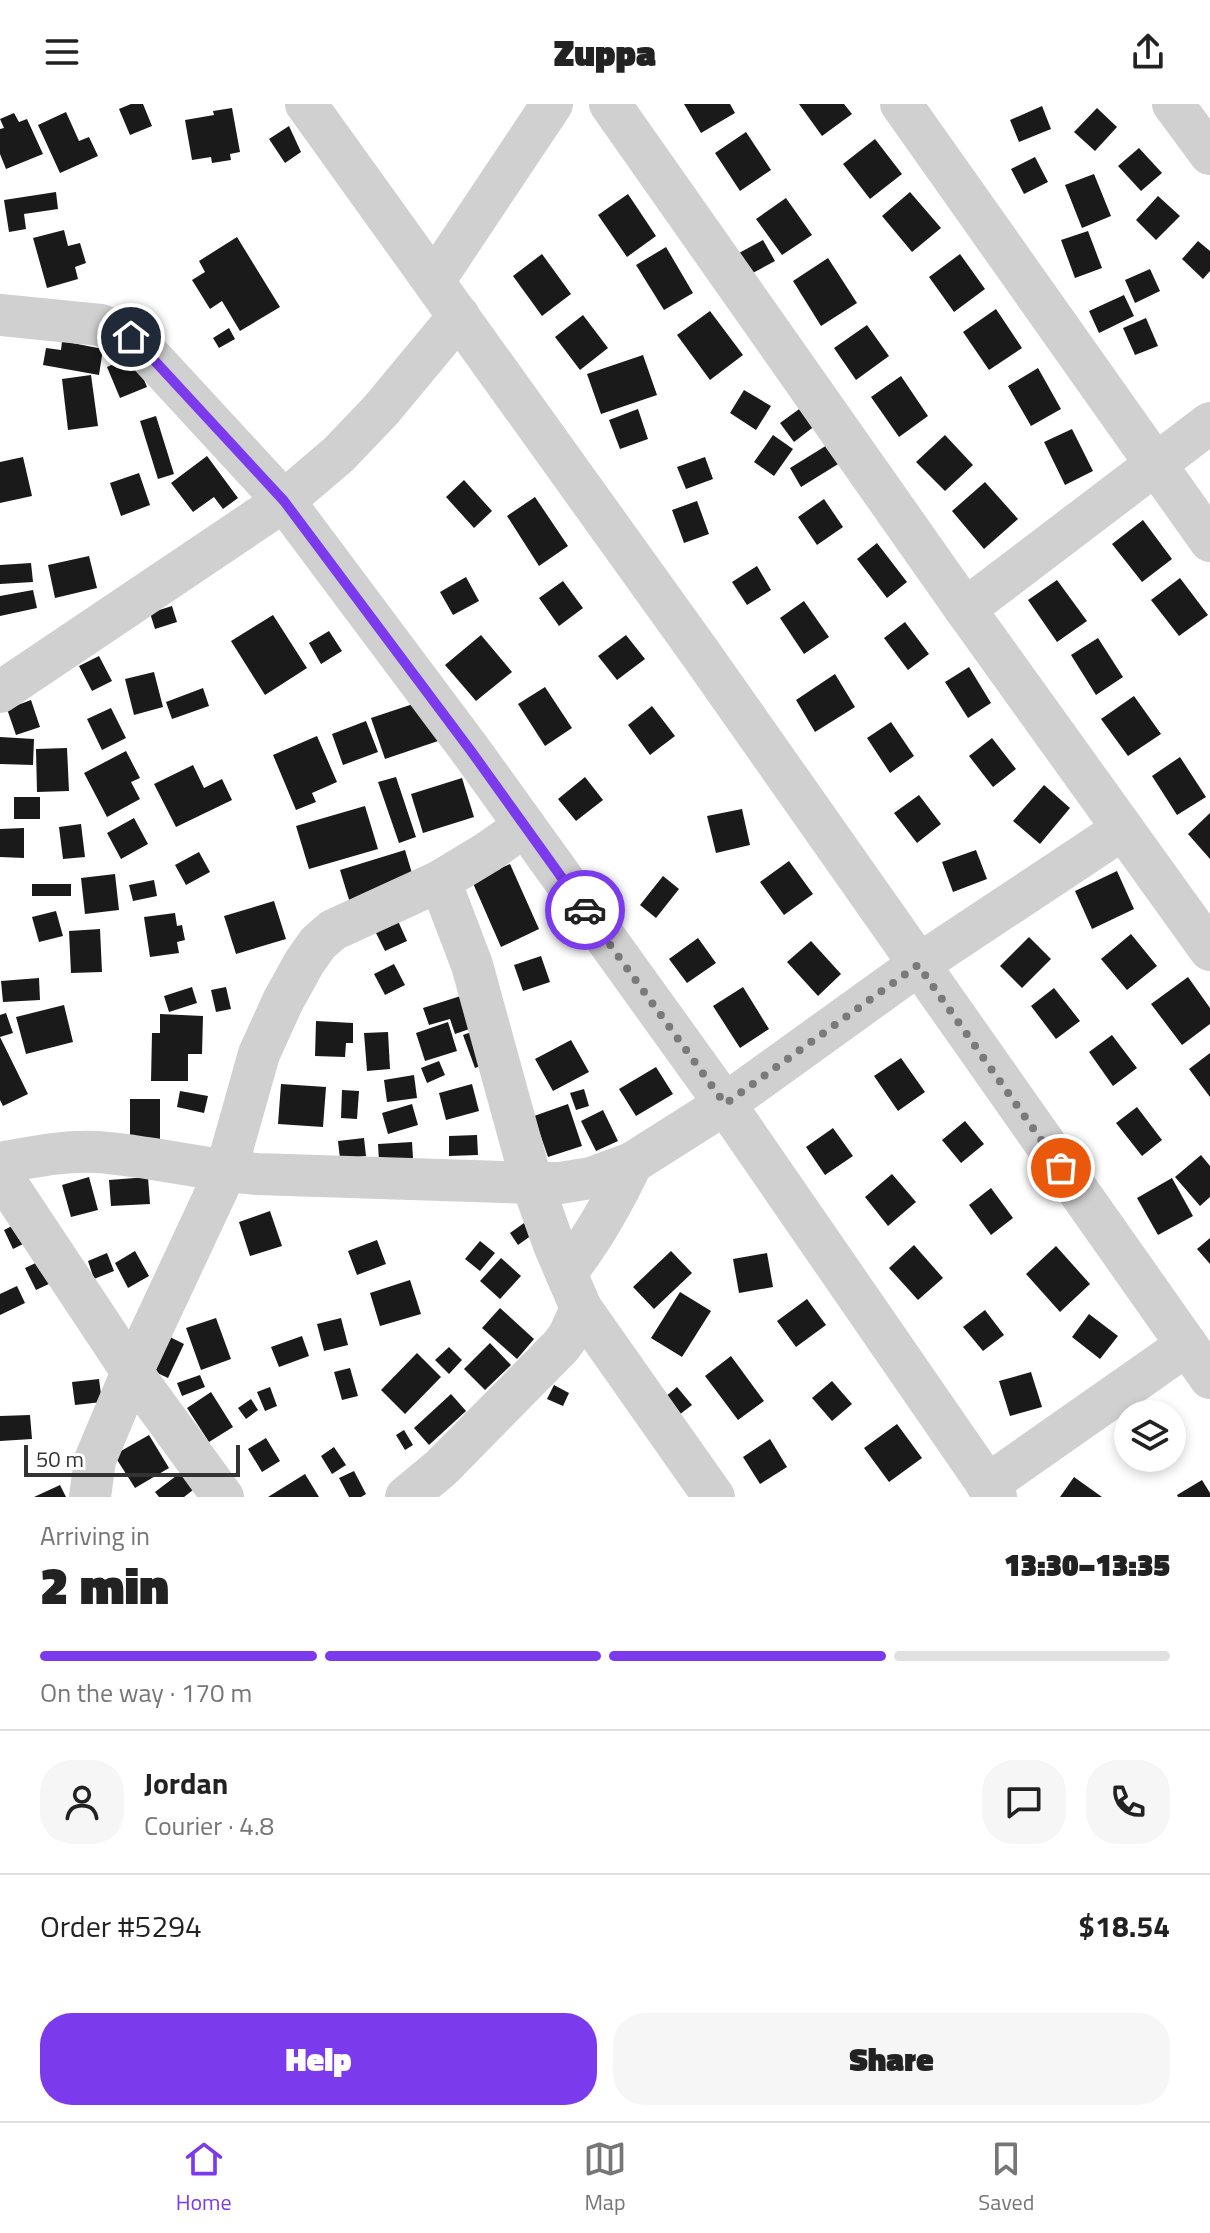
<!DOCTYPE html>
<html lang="en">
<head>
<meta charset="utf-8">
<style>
	:root { --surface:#fff; --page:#f6f6f6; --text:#222; --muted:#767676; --line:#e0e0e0; --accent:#7c3aed }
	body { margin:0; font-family:"Titillium Web",sans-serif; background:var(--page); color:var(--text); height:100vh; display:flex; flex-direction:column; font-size:30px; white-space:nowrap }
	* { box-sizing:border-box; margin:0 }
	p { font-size:26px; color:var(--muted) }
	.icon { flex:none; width:44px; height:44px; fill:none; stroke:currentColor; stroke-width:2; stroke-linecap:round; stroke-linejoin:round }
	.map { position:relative; height:1393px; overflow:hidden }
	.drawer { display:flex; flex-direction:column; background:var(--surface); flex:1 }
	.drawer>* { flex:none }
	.buttons { position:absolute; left:1114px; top:1296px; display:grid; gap:16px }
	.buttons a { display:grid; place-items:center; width:72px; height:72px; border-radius:50%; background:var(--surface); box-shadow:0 4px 12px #0003; font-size:40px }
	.scale { position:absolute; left:24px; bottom:20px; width:216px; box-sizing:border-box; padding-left:8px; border:4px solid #333; border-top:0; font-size:22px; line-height:28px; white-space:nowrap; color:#333; -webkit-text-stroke:6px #fff; paint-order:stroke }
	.pin { position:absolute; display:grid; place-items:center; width:68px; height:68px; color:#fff; margin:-34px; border:4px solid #fff; border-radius:50%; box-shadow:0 2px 8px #0007 }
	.courier { position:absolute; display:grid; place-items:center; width:80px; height:80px; margin:-40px; border:6px solid #7c3aed; border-radius:50%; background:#fff; color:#222; box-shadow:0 2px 10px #0007 }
	.headline em { font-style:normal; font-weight:800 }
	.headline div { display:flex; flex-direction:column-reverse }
	.headline { display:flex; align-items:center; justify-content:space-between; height:136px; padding:0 40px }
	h1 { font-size:52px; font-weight:800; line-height:60px }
	.bar { display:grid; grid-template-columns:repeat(4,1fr); gap:12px 8px; align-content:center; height:96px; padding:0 40px }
	.bar i { height:10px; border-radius:6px; background:var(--line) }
	.bar .selected { background:var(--accent) }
	.bar p { grid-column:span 4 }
	.line { display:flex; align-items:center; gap:20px; padding:0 40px; border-top:2px solid var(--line) }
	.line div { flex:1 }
	.round { display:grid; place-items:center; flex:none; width:84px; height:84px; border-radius:32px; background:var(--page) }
	.action { display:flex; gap:16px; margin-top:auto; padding:16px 40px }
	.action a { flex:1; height:92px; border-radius:32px; background:var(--accent); color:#fff; font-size:32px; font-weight:800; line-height:92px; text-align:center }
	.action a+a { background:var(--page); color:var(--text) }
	header { display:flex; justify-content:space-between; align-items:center; height:104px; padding:0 40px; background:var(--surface); font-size:36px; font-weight:800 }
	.menu { display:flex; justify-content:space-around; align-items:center; height:112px; border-top:2px solid var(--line); background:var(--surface); font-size:22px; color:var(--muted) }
	.menu a { display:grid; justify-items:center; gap:4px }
	.menu .selected { color:var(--accent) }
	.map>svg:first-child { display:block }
</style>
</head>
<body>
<header><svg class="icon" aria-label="menu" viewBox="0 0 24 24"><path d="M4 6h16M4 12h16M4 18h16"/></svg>Zuppa<svg class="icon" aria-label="share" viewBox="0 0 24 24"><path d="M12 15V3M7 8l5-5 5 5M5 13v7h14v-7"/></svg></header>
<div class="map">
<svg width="1210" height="1393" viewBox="0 0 1210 1393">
	<rect width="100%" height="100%" fill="#fff"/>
	<!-- building -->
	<g fill="#1a1a1a">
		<polygon points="131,0 143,0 152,22 130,31 119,5"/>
		<polygon points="684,0 730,0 735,9 701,29"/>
		<polygon points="799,0 844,0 852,10 822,32"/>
		<polygon points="1042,2 1051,25 1019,38 1010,16"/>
		<polygon points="232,4 240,48 230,50 231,56 212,59 211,53 192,56 185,16 214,11 213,7"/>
		<polygon points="1097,4 1117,23 1095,47 1074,28"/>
		<polygon points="66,8 79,37 89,33 98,52 60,69 38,21"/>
		<polygon points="14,9 19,18 27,15 43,50 6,65 0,50 0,25 4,24 0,15"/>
		<polygon points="289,22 301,48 285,59 269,35"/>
		<polygon points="746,28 771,66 740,87 715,49"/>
		<polygon points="875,35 902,70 870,95 843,60"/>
		<polygon points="1139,44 1162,69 1141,87 1118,62"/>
		<polygon points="1035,53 1048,78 1024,90 1011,65"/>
		<polygon points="1094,70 1111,112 1082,124 1065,81"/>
		<polygon points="56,88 58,105 24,110 26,125 9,128 4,96"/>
		<polygon points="910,88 941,124 912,148 882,112"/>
		<polygon points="628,90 656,132 627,153 598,111"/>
		<polygon points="1158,92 1180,112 1156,136 1136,116"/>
		<polygon points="786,94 812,131 782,151 756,115"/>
		<polygon points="64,126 68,142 80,139 86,159 75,163 78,175 47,184 33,134"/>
		<polygon points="1088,127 1102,164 1075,174 1061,136"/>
		<polygon points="237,133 280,203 240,227 222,197 210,205 192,176 205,168 199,157"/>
		<polygon points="763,136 775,157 751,170 739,149"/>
		<polygon points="1198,137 1210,147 1210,167 1203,175 1182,155"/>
		<polygon points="666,143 693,189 664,206 636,161"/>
		<polygon points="542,150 571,190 542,212 513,172"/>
		<polygon points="960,150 985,185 954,208 929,173"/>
		<polygon points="828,154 857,199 821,222 793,177"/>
		<polygon points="1150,165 1160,187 1135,199 1125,176"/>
		<polygon points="1124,191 1134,212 1099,229 1089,207"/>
		<polygon points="996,205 1022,244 989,266 963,228"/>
		<polygon points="710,207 743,251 710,276 677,231"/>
		<polygon points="583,211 608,244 580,266 555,233"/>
		<polygon points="1146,214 1158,242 1135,251 1123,224"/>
		<polygon points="867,221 889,252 856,276 834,244"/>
		<polygon points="229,224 235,235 219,244 213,234"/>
		<polygon points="62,237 103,245 99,271 43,261 46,244 61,246"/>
		<polygon points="134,251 147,283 120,294 107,263"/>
		<polygon points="643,251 657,291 601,310 587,270"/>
		<polygon points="1038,264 1061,305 1031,322 1008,282"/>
		<polygon points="91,271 98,322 68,326 62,275"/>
		<polygon points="901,272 928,312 899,333 871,293"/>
		<polygon points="744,286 771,302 756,326 730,309"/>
		<polygon points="802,303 816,321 794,338 780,319"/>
		<polygon points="638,305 648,335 620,345 609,316"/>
		<polygon points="156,312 174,370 158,375 140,317"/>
		<polygon points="1072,325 1093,367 1065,381 1044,338"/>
		<polygon points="773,331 793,345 774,372 754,358"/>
		<polygon points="945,331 973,361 945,387 916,358"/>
		<polygon points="832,338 843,357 801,383 790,364"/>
		<polygon points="207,352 238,394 223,405 214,393 193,408 171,379"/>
		<polygon points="23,353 32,392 0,399 0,358"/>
		<polygon points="705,353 713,375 686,385 677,363"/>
		<polygon points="139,369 150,401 121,412 110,379"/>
		<polygon points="464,376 492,407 474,424 446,393"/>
		<polygon points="985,378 1018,415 984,445 952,407"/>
		<polygon points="535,393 568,442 539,462 507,412"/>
		<polygon points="824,395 843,423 817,441 798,413"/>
		<polygon points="697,397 709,430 684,439 672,406"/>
		<polygon points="1143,416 1172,455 1142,478 1112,440"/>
		<polygon points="877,439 907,478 887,494 857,455"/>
		<polygon points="89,452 97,484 55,494 48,461"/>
		<polygon points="31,459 33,478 0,480 0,461"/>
		<polygon points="757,462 771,486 747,501 732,478"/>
		<polygon points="466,473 479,497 453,511 440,488"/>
		<polygon points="1180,474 1208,511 1179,532 1151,496"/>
		<polygon points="1057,476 1087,517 1057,538 1028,496"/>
		<polygon points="563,477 583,504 559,522 539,494"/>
		<polygon points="33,486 37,504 0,512 0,492"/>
		<polygon points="804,497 829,533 804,550 780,514"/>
		<polygon points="172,502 177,518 155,525 150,509"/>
		<polygon points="273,511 307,564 265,591 231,537"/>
		<polygon points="905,518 929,550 908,566 884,534"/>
		<polygon points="329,527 342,547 321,560 309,539"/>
		<polygon points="481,531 512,568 476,597 445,561"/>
		<polygon points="626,531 645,555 617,576 598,552"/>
		<polygon points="1098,534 1123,573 1096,591 1071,551"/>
		<polygon points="99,552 112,577 92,587 79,562"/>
		<polygon points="969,563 991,599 968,614 945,578"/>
		<polygon points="154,568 163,603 134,611 125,575"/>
		<polygon points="835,570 855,603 815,628 796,596"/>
		<polygon points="545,583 572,624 545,642 518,600"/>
		<polygon points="203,584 209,602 172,615 166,598"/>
		<polygon points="1134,592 1161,630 1128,652 1101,615"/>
		<polygon points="31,596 40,623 16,631 7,605"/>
		<polygon points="425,596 438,637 385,655 371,614"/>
		<polygon points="652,602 675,632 650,651 628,621"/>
		<polygon points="111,604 126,634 102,646 87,615"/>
		<polygon points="366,617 378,648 343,661 332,630"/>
		<polygon points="891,618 914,652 890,669 867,634"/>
		<polygon points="317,632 337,678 312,689 316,698 296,706 273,651"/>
		<polygon points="0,633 34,635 33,661 0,660"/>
		<polygon points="992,634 1016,665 993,683 969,652"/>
		<polygon points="67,644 69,687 37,688 36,645"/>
		<polygon points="126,647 140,674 131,678 140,695 107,713 84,669"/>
		<polygon points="1180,653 1206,693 1177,711 1152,672"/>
		<polygon points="193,661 204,684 222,675 232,696 176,723 154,680"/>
		<polygon points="396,673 416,733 399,739 378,678"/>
		<polygon points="585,673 603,696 576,717 558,695"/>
		<polygon points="462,674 474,713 423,729 411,690"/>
		<polygon points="1044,681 1070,704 1040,740 1013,717"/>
		<polygon points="919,691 941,720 917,739 894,709"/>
		<rect x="14" y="693" width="26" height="22"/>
		<polygon points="365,702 378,745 309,765 296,722"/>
		<polygon points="742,705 750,741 716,749 707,712"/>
		<polygon points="1210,709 1210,755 1188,730"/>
		<polygon points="134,714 148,740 121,755 107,729"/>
		<polygon points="81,720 85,753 63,755 59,723"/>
		<polygon points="24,724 24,754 0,753 0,725"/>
		<polygon points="405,746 415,779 350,799 340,766"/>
		<polygon points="976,746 987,775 953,788 942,758"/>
		<polygon points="199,748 210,768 186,781 175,761"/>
		<polygon points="789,757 813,790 784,811 760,778"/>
		<polygon points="510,760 539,825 501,843 472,777"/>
		<polygon points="1117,767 1134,805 1092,825 1075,787"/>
		<polygon points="115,770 119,806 85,810 81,774"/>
		<polygon points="663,772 679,785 656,814 640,801"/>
		<polygon points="154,776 157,792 133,797 129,781"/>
		<rect x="32" y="780" width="39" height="12"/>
		<polygon points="274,797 286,835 236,850 224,812"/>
		<polygon points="56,807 63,832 39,838 32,813"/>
		<polygon points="175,809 177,822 182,821 185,836 177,838 179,849 150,853 144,813"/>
		<polygon points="398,817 407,837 385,847 375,827"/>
		<polygon points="100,825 102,868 71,869 69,827"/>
		<polygon points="1131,830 1157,862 1127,886 1101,855"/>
		<polygon points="1029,833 1051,855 1022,884 1000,862"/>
		<polygon points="698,834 716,859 687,879 669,855"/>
		<polygon points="811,837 841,870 818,892 787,858"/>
		<polygon points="541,852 550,878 523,887 514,861"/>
		<polygon points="394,860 405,881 385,891 374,870"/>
		<polygon points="1188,873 1210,904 1210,920 1182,941 1151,900"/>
		<polygon points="39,874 40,896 3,898 1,877"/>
		<polygon points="192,883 197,899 169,908 164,892"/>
		<polygon points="226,883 231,905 216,908 211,886"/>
		<polygon points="743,883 769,925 740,944 713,902"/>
		<polygon points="1054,884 1080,917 1056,935 1031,902"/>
		<polygon points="467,890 478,922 455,930 450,915 429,921 423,904"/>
		<polygon points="64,901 73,938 26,950 16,913"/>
		<polygon points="6,909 13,929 0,933 28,990 3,1002 0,996 0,911"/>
		<polygon points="160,910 203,912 202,950 188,950 188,977 151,977 152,929 160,929"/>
		<polygon points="316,917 353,919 353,939 346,939 345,953 315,952"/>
		<polygon points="448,918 457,947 425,957 416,929"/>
		<polygon points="477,926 488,959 475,964 463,931"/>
		<polygon points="388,928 390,965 367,967 364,929"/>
		<polygon points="1112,931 1137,964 1113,982 1089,948"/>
		<polygon points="571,936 589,968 553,987 535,955"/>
		<polygon points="1210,949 1210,993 1189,965"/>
		<polygon points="901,954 925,988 898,1007 874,972"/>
		<polygon points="439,957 445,971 427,979 421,964"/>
		<polygon points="656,963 673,990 636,1012 619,985"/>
		<polygon points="414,971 417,994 387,998 384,976"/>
		<polygon points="281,980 326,983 323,1023 278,1020"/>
		<polygon points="472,980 479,1007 446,1016 439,989"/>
		<polygon points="584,985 589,1002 576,1006 570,989"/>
		<polygon points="342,986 359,987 357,1015 341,1014"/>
		<polygon points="180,987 208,992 204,1009 177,1003"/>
		<rect x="130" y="995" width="30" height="41"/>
		<polygon points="412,1000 418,1021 388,1030 382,1009"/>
		<polygon points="568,1000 582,1042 548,1053 534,1012"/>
		<polygon points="1137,1003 1162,1036 1142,1052 1116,1019"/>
		<polygon points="603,1006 618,1037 596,1047 581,1017"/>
		<polygon points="965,1017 984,1040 961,1059 942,1036"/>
		<polygon points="833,1024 853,1052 825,1071 806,1043"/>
		<polygon points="477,1031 478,1051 449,1052 449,1032"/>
		<polygon points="364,1034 366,1052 340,1055 338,1037"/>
		<polygon points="412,1038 413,1054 379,1057 378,1040"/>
		<polygon points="1201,1051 1210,1062 1210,1093 1200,1102 1175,1073"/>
		<polygon points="892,1070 916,1098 888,1122 865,1093"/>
		<polygon points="89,1073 98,1106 71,1113 62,1081"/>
		<polygon points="148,1073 150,1100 111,1102 109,1076"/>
		<polygon points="1172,1074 1193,1112 1158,1131 1137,1094"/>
		<polygon points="991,1084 1013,1114 991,1131 969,1101"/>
		<polygon points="270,1107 282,1142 250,1152 239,1118"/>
		<polygon points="524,1119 532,1131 518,1141 510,1129"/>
		<polygon points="16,1120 25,1139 13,1145 4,1126"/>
		<polygon points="1210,1134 1210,1160 1197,1145"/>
		<polygon points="377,1136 386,1160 357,1171 348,1147"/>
		<polygon points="480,1137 495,1149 480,1167 465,1155"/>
		<polygon points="914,1141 943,1174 918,1196 889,1164"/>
		<polygon points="1056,1142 1090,1180 1060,1208 1026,1170"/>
		<polygon points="135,1147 149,1172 128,1184 115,1159"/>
		<polygon points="671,1147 692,1169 654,1205 633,1183"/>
		<polygon points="107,1149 114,1167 94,1175 88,1157"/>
		<polygon points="767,1149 773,1183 739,1189 733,1155"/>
		<polygon points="501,1154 521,1172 500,1195 480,1177"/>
		<polygon points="40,1157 51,1179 36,1186 25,1164"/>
		<polygon points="410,1176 421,1210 380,1222 370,1189"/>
		<polygon points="17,1182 25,1199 0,1211 0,1190"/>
		<polygon points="680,1188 711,1207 682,1253 651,1234"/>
		<polygon points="807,1195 826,1221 796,1243 777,1217"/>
		<polygon points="500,1204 534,1235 517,1255 482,1224"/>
		<polygon points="985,1206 1004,1231 983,1247 963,1223"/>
		<polygon points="1089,1210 1118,1232 1100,1255 1072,1233"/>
		<polygon points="216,1214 231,1255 201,1266 186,1224"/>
		<polygon points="341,1214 348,1241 324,1247 317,1220"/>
		<polygon points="166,1231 184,1240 168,1274 149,1265"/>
		<polygon points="302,1232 309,1252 279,1263 271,1243"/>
		<polygon points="490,1239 511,1261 485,1286 464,1265"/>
		<polygon points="449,1243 462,1256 449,1270 435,1256"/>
		<polygon points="417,1249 441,1273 405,1310 381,1286"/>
		<polygon points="731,1252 764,1297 738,1316 705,1272"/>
		<polygon points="350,1264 358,1292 342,1296 334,1268"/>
		<polygon points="1031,1268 1042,1303 1010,1312 999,1277"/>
		<polygon points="200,1271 205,1283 182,1292 177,1279"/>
		<polygon points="99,1275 102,1298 75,1301 72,1278"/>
		<polygon points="832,1277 852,1300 832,1317 812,1294"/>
		<polygon points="554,1281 569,1289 563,1302 547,1295"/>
		<polygon points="270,1283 277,1302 265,1307 257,1288"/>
		<polygon points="677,1283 692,1301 679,1311 665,1293"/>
		<polygon points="211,1288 233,1323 209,1338 187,1304"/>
		<polygon points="451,1290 466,1307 429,1341 414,1324"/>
		<polygon points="251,1295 258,1306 246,1315 238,1304"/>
		<polygon points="30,1311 32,1335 0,1337 0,1312"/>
		<polygon points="897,1320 922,1354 889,1378 864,1344"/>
		<polygon points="404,1326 413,1341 405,1346 396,1331"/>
		<polygon points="149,1331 169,1364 135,1384 114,1351"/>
		<polygon points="266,1334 280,1357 262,1368 248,1345"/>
		<polygon points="770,1335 787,1363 760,1380 743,1353"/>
		<polygon points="334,1343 346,1361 332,1370 321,1352"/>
		<polygon points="354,1367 366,1390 361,1393 349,1393 339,1374"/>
		<polygon points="180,1369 193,1386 184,1393 159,1393 155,1388"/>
		<polygon points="305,1370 319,1393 268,1393"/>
		<polygon points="1074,1373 1102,1393 1060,1393"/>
		<polygon points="1202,1376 1210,1389 1210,1393 1178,1393 1177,1391"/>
		<polygon points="60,1381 66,1393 34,1393"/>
	</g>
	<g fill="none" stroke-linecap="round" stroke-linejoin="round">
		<!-- minor -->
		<g stroke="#d0d0d0" stroke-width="42">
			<polyline points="306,0 698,546 1210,1274"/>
			<polyline points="610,0 965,505 1210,846"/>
			<polyline points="901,0 1210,437"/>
			<polyline points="1173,0 1210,50"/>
			<polyline points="434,177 552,0"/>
			<polyline points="0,211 101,221 131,233 152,254 284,397 471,647 725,1000 996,1393"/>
			<polyline points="965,505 1210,319"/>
			<polyline points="0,588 284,397 339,350 381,306 459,212"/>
			<path d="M0,1059C32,1053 65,1046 98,1048C151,1052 204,1066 257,1070L532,1079H560L591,1074L632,1059L725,1000L918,861L1123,725"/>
			<polyline points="0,1069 132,1268 223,1393"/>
			<path d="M566,1169C593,1135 613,1099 632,1059"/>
			<polyline points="581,1204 714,1393"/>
			<polyline points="987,1381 1187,1241"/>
			<polyline points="90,1393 95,1356 132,1268 226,1067 259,950 283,897 304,859 318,839 333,826 440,777 488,748 525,722"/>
			<polyline points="406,1393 441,1364 561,1242 569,1231 581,1204 554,1141 532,1079 472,861 440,777"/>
		</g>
	</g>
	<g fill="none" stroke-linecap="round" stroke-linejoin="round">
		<!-- done -->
		<polyline stroke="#7a7a7a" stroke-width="8" stroke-dasharray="0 14.4" points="585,806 725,1000 918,861 1061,1064"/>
		<!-- route -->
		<polyline stroke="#7c3aed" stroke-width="10" points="131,233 152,254 284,397 471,647 585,806"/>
	</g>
</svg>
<div class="buttons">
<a><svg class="icon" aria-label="layers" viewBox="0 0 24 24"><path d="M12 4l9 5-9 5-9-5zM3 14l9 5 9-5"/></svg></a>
</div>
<div class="scale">50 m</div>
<div class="pin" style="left:1061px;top:1064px;background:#ea580c"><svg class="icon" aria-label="bag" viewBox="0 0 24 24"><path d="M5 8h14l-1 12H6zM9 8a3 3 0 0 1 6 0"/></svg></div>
<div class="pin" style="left:131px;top:233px;background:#1f2937"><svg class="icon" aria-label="home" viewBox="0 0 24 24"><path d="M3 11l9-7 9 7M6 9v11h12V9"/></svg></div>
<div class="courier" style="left:585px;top:806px"><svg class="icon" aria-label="car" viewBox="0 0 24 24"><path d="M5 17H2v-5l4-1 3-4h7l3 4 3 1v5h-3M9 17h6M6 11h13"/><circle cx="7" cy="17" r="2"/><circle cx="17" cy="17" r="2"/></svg></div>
</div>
<section class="drawer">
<div class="headline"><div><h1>2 min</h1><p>Arriving in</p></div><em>13:30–13:35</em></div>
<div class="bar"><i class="selected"></i><i class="selected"></i><i class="selected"></i><i></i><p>On the way · 170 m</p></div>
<div class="line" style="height:144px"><a class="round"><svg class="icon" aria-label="person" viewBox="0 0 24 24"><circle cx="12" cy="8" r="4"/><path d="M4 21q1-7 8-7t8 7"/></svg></a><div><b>Jordan</b><p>Courier · 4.8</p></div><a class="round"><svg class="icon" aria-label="chat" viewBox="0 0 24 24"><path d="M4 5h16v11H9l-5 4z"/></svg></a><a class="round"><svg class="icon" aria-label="phone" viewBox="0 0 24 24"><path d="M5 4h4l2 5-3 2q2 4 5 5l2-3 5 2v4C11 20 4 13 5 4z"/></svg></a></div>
<div class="line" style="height:104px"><div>Order #5294</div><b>$18.54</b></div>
<div class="action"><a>Help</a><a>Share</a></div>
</section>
<nav class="menu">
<a class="selected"><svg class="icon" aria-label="home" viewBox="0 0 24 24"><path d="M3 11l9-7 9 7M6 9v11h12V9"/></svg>Home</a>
<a><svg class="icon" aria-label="map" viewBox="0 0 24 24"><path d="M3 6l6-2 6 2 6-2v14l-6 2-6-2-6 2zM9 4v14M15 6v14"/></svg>Map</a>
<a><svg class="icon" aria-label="saved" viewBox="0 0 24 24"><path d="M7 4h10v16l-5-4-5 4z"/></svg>Saved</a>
</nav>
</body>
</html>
